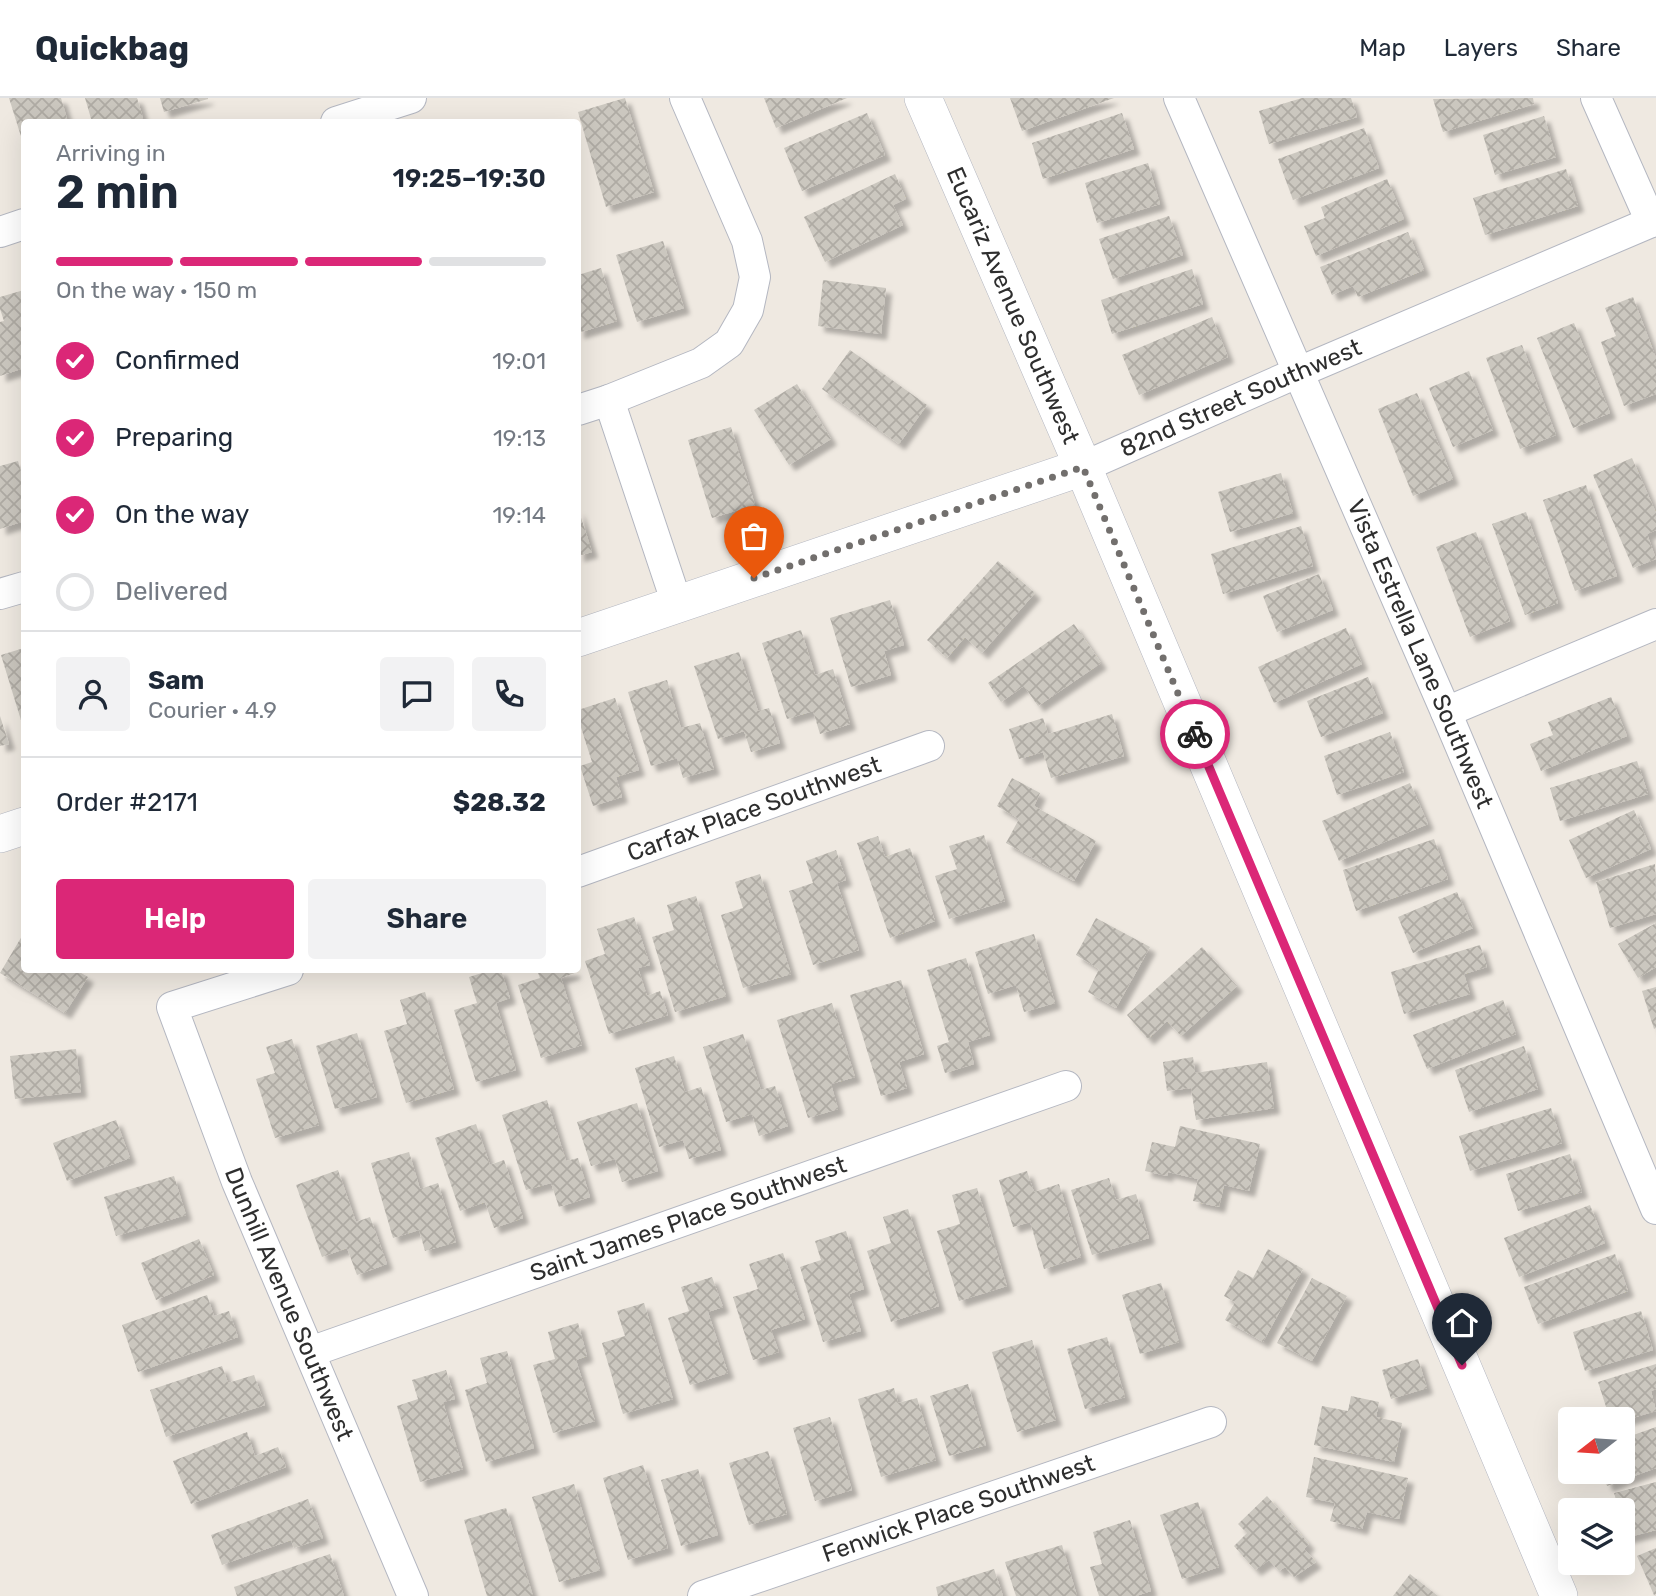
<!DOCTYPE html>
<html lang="en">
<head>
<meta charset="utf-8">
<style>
	:root { --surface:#fff; --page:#f2f2f3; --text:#1f2937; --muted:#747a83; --line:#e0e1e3; --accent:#db2777 }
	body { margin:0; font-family:Rubik,sans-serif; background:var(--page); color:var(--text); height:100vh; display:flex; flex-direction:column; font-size:26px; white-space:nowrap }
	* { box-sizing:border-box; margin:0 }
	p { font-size:23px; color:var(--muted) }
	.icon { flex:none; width:38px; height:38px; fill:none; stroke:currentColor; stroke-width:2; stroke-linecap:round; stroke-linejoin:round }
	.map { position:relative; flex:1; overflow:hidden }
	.sheet { position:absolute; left:21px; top:21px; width:560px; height:854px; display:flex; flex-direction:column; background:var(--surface); border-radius:7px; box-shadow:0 7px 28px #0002 }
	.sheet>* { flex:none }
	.needle { width:46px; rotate:253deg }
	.buttons { position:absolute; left:1558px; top:1309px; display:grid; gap:14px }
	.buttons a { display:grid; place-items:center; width:77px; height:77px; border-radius:7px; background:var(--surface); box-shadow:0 7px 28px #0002; font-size:35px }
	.pin { position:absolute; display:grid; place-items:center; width:60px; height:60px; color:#fff; margin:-72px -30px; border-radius:50% 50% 50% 0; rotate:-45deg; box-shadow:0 0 7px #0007 }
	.pin .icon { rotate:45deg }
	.courier { position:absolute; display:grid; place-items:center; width:70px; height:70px; margin:-35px; border:5px solid #db2777; border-radius:50%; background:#fff; color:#222; box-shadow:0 2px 9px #0007 }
	.summary em { font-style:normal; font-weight:600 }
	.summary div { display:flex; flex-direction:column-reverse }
	.summary { display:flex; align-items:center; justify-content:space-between; height:119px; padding:0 35px }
	h1 { font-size:46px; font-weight:600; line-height:52px }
	.bar { display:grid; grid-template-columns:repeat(4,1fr); gap:10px 7px; align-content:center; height:84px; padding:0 35px }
	.bar i { height:9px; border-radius:5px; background:var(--line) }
	.bar .active { background:var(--accent) }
	.bar p { grid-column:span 4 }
	.line { display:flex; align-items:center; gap:18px; padding:0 35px; border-top:2px solid var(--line) }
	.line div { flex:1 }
	.round { display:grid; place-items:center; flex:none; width:74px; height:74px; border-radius:7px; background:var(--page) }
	ol { padding:0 35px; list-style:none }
	li { display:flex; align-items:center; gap:21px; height:77px }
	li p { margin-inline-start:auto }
	li .icon { padding:7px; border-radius:50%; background:var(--accent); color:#fff; stroke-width:4 }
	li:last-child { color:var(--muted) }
	li i { width:38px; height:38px; border:4px solid var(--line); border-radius:50% }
	.button { display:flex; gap:14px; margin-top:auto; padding:14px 35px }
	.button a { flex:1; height:80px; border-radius:7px; background:var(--accent); color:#fff; font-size:28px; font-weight:600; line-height:80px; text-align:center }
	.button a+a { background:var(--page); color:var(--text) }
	header { display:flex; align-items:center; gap:42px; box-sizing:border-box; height:98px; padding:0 35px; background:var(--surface); border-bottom:2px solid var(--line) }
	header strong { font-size:33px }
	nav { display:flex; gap:38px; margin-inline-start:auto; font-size:24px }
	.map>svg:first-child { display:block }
</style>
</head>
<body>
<header>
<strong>Quickbag</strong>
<nav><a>Map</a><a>Layers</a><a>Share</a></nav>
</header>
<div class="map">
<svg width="1656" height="1498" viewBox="0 0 1656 1498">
	<defs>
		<pattern id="building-cross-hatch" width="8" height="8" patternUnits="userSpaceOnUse" patternTransform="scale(1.75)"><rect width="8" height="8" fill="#cbc7bf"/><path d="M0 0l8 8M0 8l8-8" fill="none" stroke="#afaba4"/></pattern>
		<filter id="shadow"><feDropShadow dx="6" dy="6" stdDeviation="2" flood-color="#0004"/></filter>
	</defs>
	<rect width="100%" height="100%" fill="#efe9e1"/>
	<!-- building -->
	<g fill="url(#building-cross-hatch)" filter="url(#shadow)">
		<polygon points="9,0 61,0 68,24 24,24 24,48"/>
		<polygon points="85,0 137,0 143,20 130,24 92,24"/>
		<polygon points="160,0 208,0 208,1 164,14"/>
		<polygon points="625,0 654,94 606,109 578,14"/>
		<polygon points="764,0 847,0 776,30"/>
		<polygon points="1010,0 1114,0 1022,33"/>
		<polygon points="1302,0 1351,0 1357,19 1269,46 1259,13"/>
		<polygon points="1533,0 1534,6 1443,34 1433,1"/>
		<polygon points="867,15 885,57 802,93 784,50"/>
		<polygon points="1122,15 1134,51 1043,81 1032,45"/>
		<polygon points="1544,18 1556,59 1495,77 1483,37"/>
		<polygon points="1364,30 1379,70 1293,102 1278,61"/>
		<polygon points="1148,65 1160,106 1097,125 1085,85"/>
		<polygon points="1566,71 1578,108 1485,137 1473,100"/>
		<polygon points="895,76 906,101 893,107 903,127 825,164 804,119"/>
		<polygon points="1387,81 1404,121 1316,158 1304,128 1325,120 1321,109"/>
		<polygon points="1169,118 1183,157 1113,181 1099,141"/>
		<polygon points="1408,134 1424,172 1358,199 1353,188 1332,197 1320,169"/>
		<polygon points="663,143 684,210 637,224 616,157"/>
		<polygon points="601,170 617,223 578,235 578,177"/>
		<polygon points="1192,171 1203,206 1112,236 1101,202"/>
		<polygon points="823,182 886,190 881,236 818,228"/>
		<polygon points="24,192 24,270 0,278 0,224 4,223 0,211 0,199"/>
		<polygon points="1633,199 1656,260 1656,296 1624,308 1601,244 1616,238 1605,210"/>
		<polygon points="1212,219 1228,259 1139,297 1122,257"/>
		<polygon points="1574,225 1610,315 1573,330 1537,240"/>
		<polygon points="1522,247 1556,337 1520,351 1486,260"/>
		<polygon points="850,252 927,307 899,346 822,291"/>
		<polygon points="1469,273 1493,332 1453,349 1429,290"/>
		<polygon points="797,286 831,341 789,367 754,312"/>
		<polygon points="1417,295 1453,381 1413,398 1378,311"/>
		<polygon points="731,329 755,407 712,420 688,342"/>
		<polygon points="1632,360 1656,415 1656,432 1647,436 1656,461 1633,470 1593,377"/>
		<polygon points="18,363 24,384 24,423 0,431 0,368"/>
		<polygon points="1281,375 1293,415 1230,434 1218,394"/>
		<polygon points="1586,387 1617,478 1575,493 1543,402"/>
		<polygon points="578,410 592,454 578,458"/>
		<polygon points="1526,414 1558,505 1525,517 1492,426"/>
		<polygon points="1301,428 1313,468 1223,496 1211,456"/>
		<polygon points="1476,434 1510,523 1470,539 1436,449"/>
		<polygon points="998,463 1035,495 982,555 965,539 947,560 927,542"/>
		<polygon points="1319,476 1333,512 1277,534 1263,498"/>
		<polygon points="890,502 904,547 884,553 891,577 851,589 830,520"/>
		<polygon points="1074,526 1101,565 1038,608 1024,588 1001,604 988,585"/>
		<polygon points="1346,530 1362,566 1274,605 1258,569"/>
		<polygon points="801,532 815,577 833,571 850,626 820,636 813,613 787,621 762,545"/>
		<polygon points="24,550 24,632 1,557"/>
		<polygon points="739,554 758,613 769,610 780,645 751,654 744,633 718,641 694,568"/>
		<polygon points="1368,579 1383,615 1321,639 1307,603"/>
		<polygon points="667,582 681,630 700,625 714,671 683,680 677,660 651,668 628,594"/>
		<polygon points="1611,599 1627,638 1541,673 1530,646 1553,637 1548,624"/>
		<polygon points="615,600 639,672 616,679 622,699 593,708 580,668 592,664 578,620 578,612"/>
		<polygon points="1112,616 1124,658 1051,680 1043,654 1019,661 1009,631 1043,620 1048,636"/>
		<polygon points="0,618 9,646 0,648"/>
		<polygon points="1390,634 1404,674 1337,697 1324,658"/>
		<polygon points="1637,663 1648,696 1560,723 1550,690"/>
		<polygon points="1012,680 1040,695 1034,708 1096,743 1074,783 1006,745 1019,721 997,708"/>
		<polygon points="1410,685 1428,726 1339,763 1322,723"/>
		<polygon points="1634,712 1651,751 1586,780 1569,742"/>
		<polygon points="984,737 1005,803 949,821 935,778 957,771 949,748"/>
		<polygon points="878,738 885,759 910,750 935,823 890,840 857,745"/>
		<polygon points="1434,741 1448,781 1356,813 1343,772"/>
		<polygon points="836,752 846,782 837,785 859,852 813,867 789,793 813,785 806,763"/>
		<polygon points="1655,766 1656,816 1610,830 1596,784"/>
		<polygon points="760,776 791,876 743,890 721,817 743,810 735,784"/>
		<polygon points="1457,794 1473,830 1413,855 1398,819"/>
		<polygon points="696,798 726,898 675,914 652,839 674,832 667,807"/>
		<polygon points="634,819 650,867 638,870 647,898 660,893 668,917 609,936 585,863 605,856 597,831"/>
		<polygon points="1096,820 1150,849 1116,910 1088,894 1099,871 1076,857"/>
		<polygon points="1656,825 1656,869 1638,880 1618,846"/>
		<polygon points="1034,836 1055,905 1024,914 1016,887 988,896 975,854"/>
		<polygon points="22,838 24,839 24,872 76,872 88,879 65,915 0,875"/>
		<polygon points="1480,847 1487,869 1464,876 1470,896 1404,916 1391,874"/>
		<polygon points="1202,849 1237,888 1181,938 1167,923 1148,941 1127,917"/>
		<polygon points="966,860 990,937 968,944 974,966 945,975 937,948 949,944 927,872"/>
		<polygon points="492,872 501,872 510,900 496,905 516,972 476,984 454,912 477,905 469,879"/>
		<polygon points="537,872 574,872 575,875 561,880 582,947 541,960 518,887 540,880"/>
		<polygon points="901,882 924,956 899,964 907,990 881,998 850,897"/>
		<polygon points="1656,889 1656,930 1654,931 1642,893"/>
		<polygon points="425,894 454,991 406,1005 384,933 407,926 400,902"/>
		<polygon points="1503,902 1516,936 1427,971 1413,937"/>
		<polygon points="832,905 855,979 831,986 838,1011 808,1020 777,922"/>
		<polygon points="357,935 377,999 335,1011 316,948"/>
		<polygon points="743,936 761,992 775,988 788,1028 759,1038 752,1016 726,1024 703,949"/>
		<polygon points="292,941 319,1027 275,1040 256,981 275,975 266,949"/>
		<polygon points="1524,948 1538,991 1469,1014 1455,972"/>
		<polygon points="76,951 81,994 15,1001 10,958"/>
		<polygon points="674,958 685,994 701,989 721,1052 689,1061 683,1042 659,1049 635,970"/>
		<polygon points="1193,959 1195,975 1267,964 1274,1010 1196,1022 1191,990 1167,993 1163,964"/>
		<polygon points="547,1002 566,1063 578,1060 590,1099 559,1109 551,1085 526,1092 502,1017"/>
		<polygon points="637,1005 658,1073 622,1084 615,1061 591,1068 577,1024"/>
		<polygon points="1551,1010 1562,1045 1470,1073 1459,1038"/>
		<polygon points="116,1022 130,1060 67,1083 53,1045"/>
		<polygon points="476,1026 490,1067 504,1062 523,1120 494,1130 485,1104 460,1113 435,1040"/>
		<polygon points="1180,1028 1260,1046 1249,1093 1224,1087 1219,1109 1193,1103 1198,1081 1168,1074 1167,1078 1145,1073 1152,1044 1175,1049"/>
		<polygon points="409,1054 420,1091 438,1085 456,1144 425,1153 419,1132 393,1140 371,1065"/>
		<polygon points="1570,1056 1582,1094 1518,1113 1506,1076"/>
		<polygon points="338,1072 356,1124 370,1119 387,1166 357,1177 347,1150 322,1159 296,1087"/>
		<polygon points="1027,1073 1034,1094 1059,1086 1081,1159 1044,1171 1030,1124 1013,1129 999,1082"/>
		<polygon points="174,1078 186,1117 116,1138 104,1099"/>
		<polygon points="1109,1080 1116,1102 1136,1096 1149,1140 1092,1157 1071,1092"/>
		<polygon points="977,1090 1007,1188 959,1203 937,1133 960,1126 952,1097"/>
		<polygon points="1590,1107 1605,1145 1519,1179 1504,1140"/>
		<polygon points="908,1111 939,1208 891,1224 867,1153 891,1145 883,1119"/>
		<polygon points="846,1133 864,1191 849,1196 861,1233 823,1244 800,1169 821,1162 815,1143"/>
		<polygon points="199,1141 214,1177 156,1202 141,1165"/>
		<polygon points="1268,1151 1303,1171 1263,1244 1225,1222 1235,1204 1224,1198 1238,1172 1253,1180"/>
		<polygon points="783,1155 805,1221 771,1232 779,1254 753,1262 733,1199 758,1191 749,1166"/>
		<polygon points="1615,1156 1628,1193 1538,1226 1524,1189"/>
		<polygon points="712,1179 723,1209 708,1214 728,1275 690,1287 668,1220 689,1213 681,1189"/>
		<polygon points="1312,1180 1347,1198 1312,1263 1277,1245"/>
		<polygon points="1161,1185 1179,1244 1140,1256 1122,1197"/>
		<polygon points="207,1197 214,1218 229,1213 238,1239 138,1274 122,1227"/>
		<polygon points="644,1205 673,1301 623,1316 602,1245 625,1238 617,1213"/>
		<polygon points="1641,1213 1653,1252 1585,1273 1573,1234"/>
		<polygon points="578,1225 587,1258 576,1262 595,1323 553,1335 533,1267 555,1261 548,1234"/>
		<polygon points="1107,1239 1125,1299 1085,1311 1067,1251"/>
		<polygon points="1032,1242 1056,1322 1017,1334 992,1254"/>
		<polygon points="507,1253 534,1350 486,1364 465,1292 487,1285 480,1260"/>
		<polygon points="1418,1261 1427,1290 1391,1301 1382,1272"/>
		<polygon points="1656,1266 1656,1291 1651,1293 1656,1313 1622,1323 1622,1321 1610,1321 1598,1284"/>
		<polygon points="222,1268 228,1285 254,1277 265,1307 166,1339 150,1292"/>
		<polygon points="446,1272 455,1301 443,1304 463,1371 420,1384 397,1308 418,1301 412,1282"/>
		<polygon points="968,1286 986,1347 949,1358 930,1298"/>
		<polygon points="894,1290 898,1305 917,1300 936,1362 881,1379 858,1301"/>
		<polygon points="1351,1298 1379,1304 1376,1319 1402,1325 1394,1364 1314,1347 1322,1308 1348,1313"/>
		<polygon points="830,1319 852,1392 815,1403 793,1330"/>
		<polygon points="1656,1329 1656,1370 1607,1388 1602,1374 1622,1374 1622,1341"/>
		<polygon points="247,1334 255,1358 278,1349 286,1369 191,1406 173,1363"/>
		<polygon points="768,1353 787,1416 749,1427 729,1365"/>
		<polygon points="1314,1359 1408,1380 1399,1421 1367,1414 1362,1431 1330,1423 1335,1405 1306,1399"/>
		<polygon points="643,1367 668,1450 628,1462 603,1380"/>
		<polygon points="698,1371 718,1437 681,1448 661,1382"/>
		<polygon points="1656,1384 1656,1432 1625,1440 1622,1412 1619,1412 1614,1395"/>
		<polygon points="574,1386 600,1472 559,1484 532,1399"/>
		<polygon points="1267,1398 1309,1446 1304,1451 1316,1464 1294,1479 1285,1469 1279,1473 1269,1462 1255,1472 1234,1448 1247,1435 1238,1426"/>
		<polygon points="308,1401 323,1440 294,1450 291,1442 222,1467 211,1437"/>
		<polygon points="1198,1404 1219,1469 1182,1481 1160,1417"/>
		<polygon points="506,1410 533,1498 487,1498 464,1422"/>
		<polygon points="1130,1422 1151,1493 1136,1498 1099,1498 1090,1469 1102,1466 1093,1434"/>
		<polygon points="1062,1447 1077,1498 1016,1498 1005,1464"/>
		<polygon points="1656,1450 1656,1496 1654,1497 1637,1458"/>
		<polygon points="330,1456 344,1498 237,1498 234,1489"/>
		<polygon points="994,1471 1003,1498 938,1498 936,1489"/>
		<polygon points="1410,1476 1438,1498 1393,1498"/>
	</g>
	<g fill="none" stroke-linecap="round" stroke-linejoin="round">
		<!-- minor casing -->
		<g stroke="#b4b7c1" stroke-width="32">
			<g id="minor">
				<path id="s1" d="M1179,0L1446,614L1656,1111"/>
				<polyline points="1596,0 1651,124"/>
				<polyline points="336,24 411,0"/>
				<polyline points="0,134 24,126"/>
				<polyline points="609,302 677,506"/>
				<polyline points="578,312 609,302 701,265 729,245 748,212 755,179 747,143 685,0"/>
				<path id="s2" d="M1083,369L1299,274L1656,122"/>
				<polyline points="0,496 24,489"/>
				<polyline points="1446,614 1656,526"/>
				<path id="s3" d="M578,774L929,648"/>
				<path id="s4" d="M288,872L172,909L237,1084L413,1498"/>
				<path id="s5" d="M310,1254L1066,988"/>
				<path id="s6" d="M703,1498L1211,1324"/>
			</g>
		</g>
		<!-- tertiary casing -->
		<g stroke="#b4b7c1" stroke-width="38">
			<g id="tertiary">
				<path id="s7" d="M923,0L1083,369L1559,1498"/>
				<polyline points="578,540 1083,369"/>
				<polyline points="0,736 24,728"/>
			</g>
		</g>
		<!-- minor -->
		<use href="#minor" stroke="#fff" stroke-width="30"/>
		<!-- tertiary -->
		<use href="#tertiary" stroke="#fff" stroke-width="37"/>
	</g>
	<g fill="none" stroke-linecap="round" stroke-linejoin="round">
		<!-- done -->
		<polyline stroke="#726f6d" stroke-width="7" stroke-dasharray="0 12.6" points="754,480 1083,369 1195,636"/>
		<!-- route -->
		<polyline stroke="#db2777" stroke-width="9" points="1195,636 1462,1267"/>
	</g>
	<g text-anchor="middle" stroke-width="5" stroke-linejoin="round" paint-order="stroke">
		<!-- street labels -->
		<g font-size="24" fill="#2e2e2e" stroke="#fff">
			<text dy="8" stroke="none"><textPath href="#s7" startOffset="226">Eucariz Avenue Southwest</textPath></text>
			<text dy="8" stroke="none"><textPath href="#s2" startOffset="172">82nd Street Southwest</textPath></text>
			<text dy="8" stroke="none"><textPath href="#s1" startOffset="606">Vista Estrella Lane Southwest</textPath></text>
			<text dy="8" stroke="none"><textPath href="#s3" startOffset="187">Carfax Place Southwest</textPath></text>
			<text dy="8" stroke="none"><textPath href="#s5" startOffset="401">Saint James Place Southwest</textPath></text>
			<text dy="8" stroke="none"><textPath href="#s4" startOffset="441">Dunhill Avenue Southwest</textPath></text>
			<text dy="8" stroke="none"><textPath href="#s6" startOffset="270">Fenwick Place Southwest</textPath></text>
		</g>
	</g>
</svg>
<div class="buttons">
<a><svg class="needle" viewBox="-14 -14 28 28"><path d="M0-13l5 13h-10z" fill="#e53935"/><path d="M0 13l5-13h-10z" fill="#747a83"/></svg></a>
<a><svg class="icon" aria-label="layers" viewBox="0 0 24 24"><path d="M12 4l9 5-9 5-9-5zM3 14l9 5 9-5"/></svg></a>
</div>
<div class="pin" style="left:754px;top:480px;background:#ea580c"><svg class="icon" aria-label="bag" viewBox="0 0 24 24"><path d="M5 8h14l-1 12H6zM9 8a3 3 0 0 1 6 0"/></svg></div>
<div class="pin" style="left:1462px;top:1267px;background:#1f2937"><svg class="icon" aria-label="home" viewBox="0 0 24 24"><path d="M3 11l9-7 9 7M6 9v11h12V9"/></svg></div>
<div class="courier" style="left:1195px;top:636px"><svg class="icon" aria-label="bike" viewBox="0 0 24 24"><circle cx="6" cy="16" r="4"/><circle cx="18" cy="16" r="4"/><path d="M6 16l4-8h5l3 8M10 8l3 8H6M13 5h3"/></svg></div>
<section class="sheet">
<div class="summary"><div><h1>2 min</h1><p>Arriving in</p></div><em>19:25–19:30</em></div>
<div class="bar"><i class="active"></i><i class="active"></i><i class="active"></i><i></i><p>On the way · 150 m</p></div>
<ol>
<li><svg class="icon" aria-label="check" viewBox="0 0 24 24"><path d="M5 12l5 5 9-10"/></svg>Confirmed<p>19:01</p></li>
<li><svg class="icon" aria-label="check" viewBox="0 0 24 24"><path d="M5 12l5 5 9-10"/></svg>Preparing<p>19:13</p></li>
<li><svg class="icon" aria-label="check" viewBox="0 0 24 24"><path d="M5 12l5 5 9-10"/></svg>On the way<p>19:14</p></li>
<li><i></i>Delivered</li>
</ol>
<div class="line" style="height:126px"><a class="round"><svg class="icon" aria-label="person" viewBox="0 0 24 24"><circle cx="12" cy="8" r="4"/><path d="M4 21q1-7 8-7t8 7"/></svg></a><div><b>Sam</b><p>Courier · 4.9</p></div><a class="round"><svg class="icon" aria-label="chat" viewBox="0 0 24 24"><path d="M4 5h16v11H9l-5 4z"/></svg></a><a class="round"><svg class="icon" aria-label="phone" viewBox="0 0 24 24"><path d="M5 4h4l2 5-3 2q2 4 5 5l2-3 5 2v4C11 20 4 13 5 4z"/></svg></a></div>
<div class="line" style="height:91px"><div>Order #2171</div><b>$28.32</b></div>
<div class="button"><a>Help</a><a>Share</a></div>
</section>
</div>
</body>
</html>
